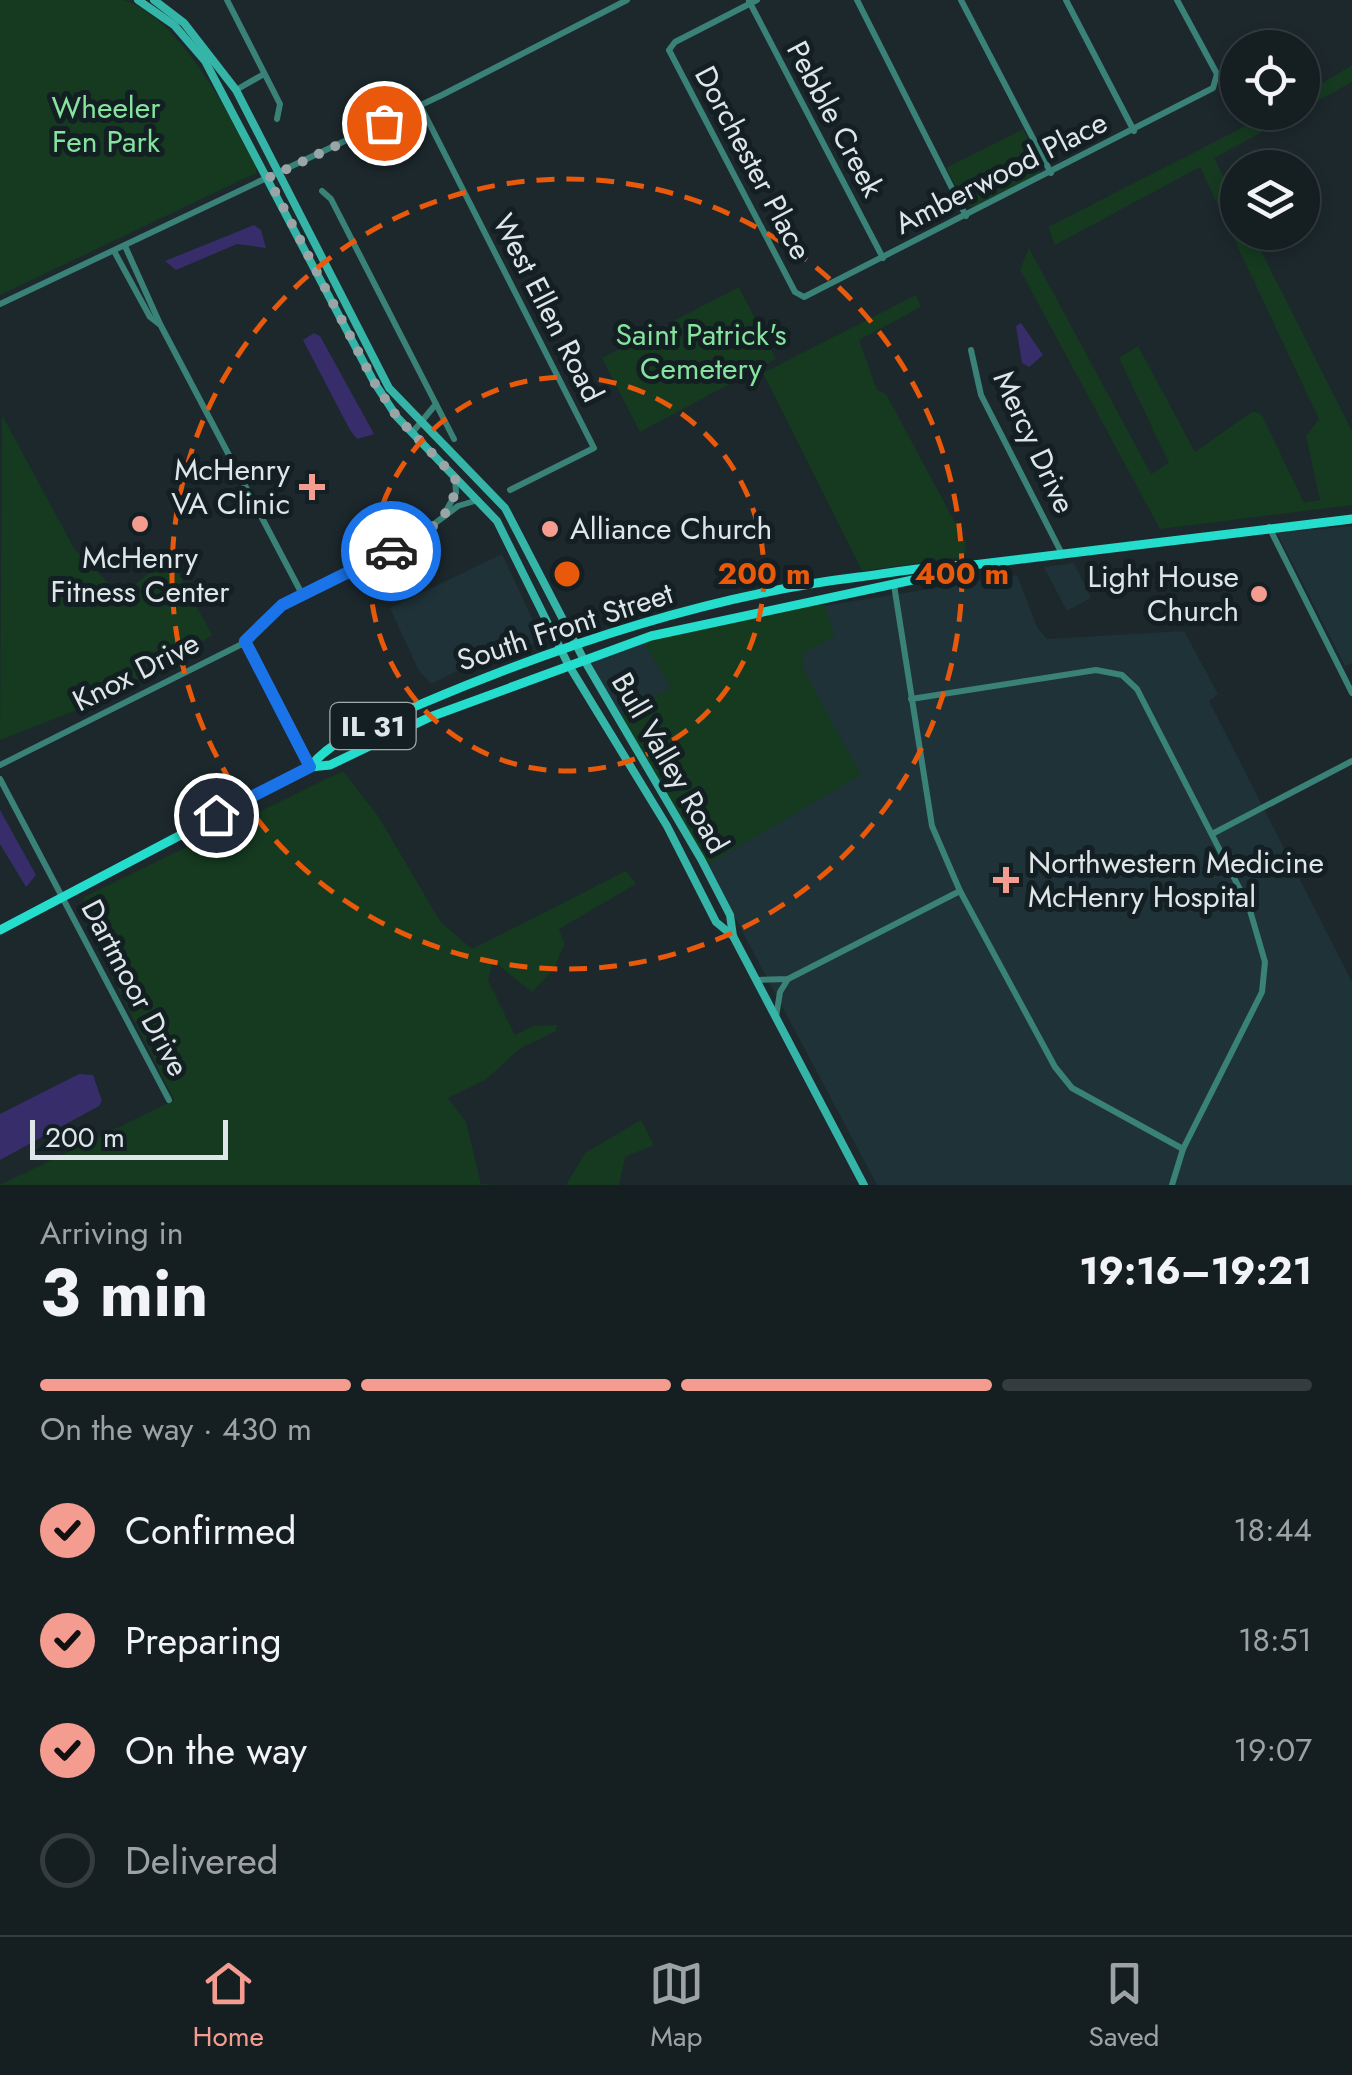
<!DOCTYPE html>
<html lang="en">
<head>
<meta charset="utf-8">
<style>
	:root { --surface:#151e21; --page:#1e272a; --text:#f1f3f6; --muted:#9da2a5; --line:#343c3f; --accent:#f59c90 }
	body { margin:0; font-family:Jost,sans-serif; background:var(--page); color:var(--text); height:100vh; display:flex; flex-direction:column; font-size:38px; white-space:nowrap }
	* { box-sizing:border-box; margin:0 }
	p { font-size:32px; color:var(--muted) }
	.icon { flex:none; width:55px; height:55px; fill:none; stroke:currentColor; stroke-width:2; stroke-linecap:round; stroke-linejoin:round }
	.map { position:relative; height:1185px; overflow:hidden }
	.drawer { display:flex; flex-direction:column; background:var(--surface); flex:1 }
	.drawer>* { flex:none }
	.tools { position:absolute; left:1220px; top:30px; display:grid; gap:20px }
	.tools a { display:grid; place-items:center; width:100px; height:100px; border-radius:50%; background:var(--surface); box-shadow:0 5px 15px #0003,0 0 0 2px var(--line); font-size:50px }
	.scale { position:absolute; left:30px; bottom:25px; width:198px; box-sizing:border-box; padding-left:10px; border:5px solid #dfe6e9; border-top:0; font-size:28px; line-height:35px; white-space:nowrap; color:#dfe6e9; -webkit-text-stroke:8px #131f22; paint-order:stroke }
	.pin { position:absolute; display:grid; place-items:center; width:85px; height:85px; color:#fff; margin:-42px; border:5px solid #fff; border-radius:50%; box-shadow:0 2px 10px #0007 }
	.courier { position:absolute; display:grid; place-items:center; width:100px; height:100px; margin:-50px; border:8px solid #1a73e8; border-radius:50%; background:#fff; color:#222; box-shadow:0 2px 12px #0007 }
	.headline em { font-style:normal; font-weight:700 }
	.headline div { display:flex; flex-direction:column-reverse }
	.headline { display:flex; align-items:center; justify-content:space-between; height:170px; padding:0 40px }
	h1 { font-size:65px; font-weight:700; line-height:75px }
	.bar { display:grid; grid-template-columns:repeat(4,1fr); gap:15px 10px; align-content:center; height:120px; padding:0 40px }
	.bar i { height:12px; border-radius:8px; background:var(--line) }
	.bar .current { background:var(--accent) }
	.bar p { grid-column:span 4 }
	ol { padding:0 40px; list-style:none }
	li { display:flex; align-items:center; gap:30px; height:110px }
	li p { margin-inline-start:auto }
	li .icon { padding:10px; border-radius:50%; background:var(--accent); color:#111; stroke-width:4 }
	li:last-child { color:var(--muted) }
	li i { width:55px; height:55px; border:5px solid var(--line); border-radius:50% }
	.menu { display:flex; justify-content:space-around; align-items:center; height:140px; border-top:2px solid var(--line); background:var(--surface); font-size:28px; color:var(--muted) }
	.menu a { display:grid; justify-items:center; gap:5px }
	.menu .current { color:var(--accent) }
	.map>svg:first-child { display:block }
</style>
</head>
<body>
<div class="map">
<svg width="1352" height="1185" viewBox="0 0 1352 1185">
	<rect width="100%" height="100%" fill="#1c282c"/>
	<!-- built -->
	<g fill="#1e3238">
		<polygon points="1352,526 1352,663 1345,666 1277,533"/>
		<polygon points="502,554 540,635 533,635 535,643 479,660 431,684 419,671 390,608"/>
		<polygon points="1074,563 1091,598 1067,611 1044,567"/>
		<polygon points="1017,575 1037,627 1047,639 1184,631 1218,694 1209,701 1352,982 1352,1185 877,1185 707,865 586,658 686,628"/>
	</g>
	<!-- green -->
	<g fill="#153a20">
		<path d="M0,0C31,0 97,0 123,0C178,15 232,118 257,165L256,173L0,295Z"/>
		<polygon points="1352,65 1352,82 1303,109 1303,95"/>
		<polygon points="1273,112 1297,113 1214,158 1237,204 1238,232 1252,233 1352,431 1352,505 1160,529 1020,270 1029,248 1151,474 1169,463 1119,358 1138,346 1195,452 1253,411 1262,415 1304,503 1320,500 1306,436 1319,419 1200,167 1055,245 1048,227"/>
		<polygon points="1023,129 1041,164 1039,175 974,207 966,205 946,168"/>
		<polygon points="739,287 776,359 640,432 602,358"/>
		<polygon points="916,295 921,307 859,340 877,390 886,394 966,543 964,557 862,571 763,373"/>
		<polygon points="2,415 75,550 121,596 169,556 212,635 170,663 77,710 0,740"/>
		<polygon points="824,604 835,636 802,654 805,673 861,775 707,865 618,718 671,688 643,641 686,628"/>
		<polygon points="343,771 378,816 440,921 472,949 626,871 636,884 559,929 565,944 553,970 532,992 493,961 488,981 515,1035 533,1026 557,1025 556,1031 521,1048 485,1080 448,1098 466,1122 481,1184 503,1185 0,1185 174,1100 82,917 84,897"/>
		<polygon points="641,1120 654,1145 625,1157 619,1185 566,1185 585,1153"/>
	</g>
	<!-- water -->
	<g fill="#372d6a">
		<polygon points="254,225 261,230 266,248 237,244 176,270 165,261"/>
		<polygon points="1021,323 1043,355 1029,367 1022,363 1016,326"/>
		<polygon points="314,333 320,336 374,434 357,439 350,430 303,340"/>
		<polygon points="0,810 36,875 26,887 0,844"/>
		<polygon points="79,1074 93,1075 102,1101 99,1106 0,1160 0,1114"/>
	</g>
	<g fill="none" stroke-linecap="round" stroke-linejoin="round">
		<!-- street -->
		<g stroke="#3a8178" stroke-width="6">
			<polyline points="227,0 280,104 277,119"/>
			<polyline points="757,0 675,42 669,50 795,292 804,297 1213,88 1217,74 1177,0"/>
			<polyline points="857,0 966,216"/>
			<polyline points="961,0 1051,173"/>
			<polyline points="1066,0 1134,131"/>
			<polyline points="749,1 883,258"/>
			<polyline points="236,90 264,74"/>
			<polyline points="420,105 594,448 510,490"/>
			<polyline points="322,191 331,199 436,404 412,433"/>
			<polyline points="125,246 160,324 302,594"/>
			<polyline points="114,251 150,317 159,324"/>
			<polyline points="0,304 442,95 627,0"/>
			<polyline points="971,350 981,395 1061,552"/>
			<polyline points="436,404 454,439"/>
			<polyline points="446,511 456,493 455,477"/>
			<polyline points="1269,527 1352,693"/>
			<polyline points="894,585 932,826 960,891 1055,1067 1072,1088 1183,1149"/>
			<polyline points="245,641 310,767"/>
			<polyline points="911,699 1096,670 1122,675 1137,689 1249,907 1265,962 1262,992 1183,1149 1172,1185"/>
			<polyline points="0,765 240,645 282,605 406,545 458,506 478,500"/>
			<polyline points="0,779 169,1100"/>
			<polyline points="1212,834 1352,761"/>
			<polyline points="756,980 788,979 960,891"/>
			<polyline points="776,1017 780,992 788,979"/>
		</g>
		<!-- secondary -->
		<g stroke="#35b5a8" stroke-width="8">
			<polyline points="138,0 174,25 205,61 374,382 397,417 497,521 568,664 667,826 716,922 733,936"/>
			<polyline points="154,0 184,23 236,90 389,388 505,508 583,658 701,859 730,915 733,936 864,1185"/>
		</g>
		<!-- primary -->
		<g stroke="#24ddcc" stroke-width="9">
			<path d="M310,767C335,735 385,720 421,704C560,645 709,595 859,577C897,572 934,565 973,565L1352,519"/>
			<polyline points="0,930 310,767 330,765 430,717 651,636 964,569"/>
		</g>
	</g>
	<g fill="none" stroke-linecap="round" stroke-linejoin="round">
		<!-- done -->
		<path stroke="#9ba4a7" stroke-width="10" stroke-dasharray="0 18" d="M384,123L268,178L374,382L397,417L455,477C460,515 421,538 391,551"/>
		<!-- route -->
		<polyline stroke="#1a73e8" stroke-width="12" points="216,815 310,767 245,641 282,605 391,551"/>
	</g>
	<!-- distance rings -->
	<g fill="none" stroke="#e8590c" stroke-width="5" stroke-dasharray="18 12">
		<circle cx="567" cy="574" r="197"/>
		<circle cx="567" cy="574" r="395"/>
	</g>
	<!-- markers -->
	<g fill="#f59c90" stroke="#131f22" stroke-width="4">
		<path d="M307 472h10v10h10v10h-10v10h-10v-10h-10v-10h10z"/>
		<circle cx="140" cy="524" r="10"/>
		<circle cx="550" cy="529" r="10"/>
		<circle cx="1259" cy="594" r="10"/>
		<path d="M1001 865h10v10h10v10h-10v10h-10v-10h-10v-10h10z"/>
	</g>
	<g text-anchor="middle" stroke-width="10" stroke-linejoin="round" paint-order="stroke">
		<!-- shield labels -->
		<rect fill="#131f22" stroke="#a2aaad" stroke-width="2.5" x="330.5" y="703" width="85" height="46" rx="8"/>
		<g font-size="28" font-weight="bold" fill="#dfe6e9">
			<text x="373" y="736">IL 31</text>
		</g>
		<!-- park labels -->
		<g font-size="30" fill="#85e39e" stroke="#131f22">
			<text x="106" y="118">Wheeler<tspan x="106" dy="34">Fen Park</tspan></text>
			<text x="701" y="345">Saint Patrick's<tspan x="701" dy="34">Cemetery</tspan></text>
		</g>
		<!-- street labels -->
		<g font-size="30" fill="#dfe6e9" stroke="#131f22">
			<text transform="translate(835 119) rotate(62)" y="10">Pebble Creek</text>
			<text transform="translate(753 163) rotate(62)" y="10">Dorchester Place</text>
			<text transform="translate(1001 173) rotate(-27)" y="10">Amberwood Place</text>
			<text transform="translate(548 308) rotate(63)" y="10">West Ellen Road</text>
			<text transform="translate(1034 442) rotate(65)" y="10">Mercy Drive</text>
			<text transform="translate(565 627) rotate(-18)" y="10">South Front Street</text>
			<text transform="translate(136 672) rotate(-27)" y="10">Knox Drive</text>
			<text transform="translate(670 763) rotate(60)" y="10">Bull Valley Road</text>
			<text transform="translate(135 988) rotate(62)" y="10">Dartmoor Drive</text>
		</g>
		<!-- poi labels -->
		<g font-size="30" fill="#dfe6e9" stroke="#131f22" text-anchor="end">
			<text x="290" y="480">McHenry<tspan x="290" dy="34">VA Clinic</tspan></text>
			<text x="570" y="539" text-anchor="start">Alliance Church</text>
			<text x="140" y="568" text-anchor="middle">McHenry<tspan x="140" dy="34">Fitness Center</tspan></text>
			<text x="1239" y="587">Light House<tspan x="1239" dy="34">Church</tspan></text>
			<text x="1028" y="873" text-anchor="start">Northwestern Medicine<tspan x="1028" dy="34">McHenry Hospital</tspan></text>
		</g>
	</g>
	<circle cx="567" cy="574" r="15" fill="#e8590c" stroke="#131f22" stroke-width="5"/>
	<g font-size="30" text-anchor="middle" font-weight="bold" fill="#e8590c" stroke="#131f22" stroke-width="10" stroke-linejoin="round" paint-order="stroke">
		<text x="764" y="584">200 m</text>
		<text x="962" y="584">400 m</text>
	</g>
</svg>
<div class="tools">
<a><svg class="icon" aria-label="locate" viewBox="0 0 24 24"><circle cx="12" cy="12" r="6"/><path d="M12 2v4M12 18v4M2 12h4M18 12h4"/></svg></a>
<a><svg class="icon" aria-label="layers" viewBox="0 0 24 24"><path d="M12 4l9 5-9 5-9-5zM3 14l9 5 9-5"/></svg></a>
</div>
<div class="scale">200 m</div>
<div class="pin" style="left:384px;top:123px;background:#ea580c"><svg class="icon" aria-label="bag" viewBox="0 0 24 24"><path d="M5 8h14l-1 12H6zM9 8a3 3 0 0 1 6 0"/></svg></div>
<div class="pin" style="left:216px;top:815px;background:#1f2937"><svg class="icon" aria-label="home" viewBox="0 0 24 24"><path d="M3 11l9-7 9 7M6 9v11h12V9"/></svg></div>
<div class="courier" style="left:391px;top:551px"><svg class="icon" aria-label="car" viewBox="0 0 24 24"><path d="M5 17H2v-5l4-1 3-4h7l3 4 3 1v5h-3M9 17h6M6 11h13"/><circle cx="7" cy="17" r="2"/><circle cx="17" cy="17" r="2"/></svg></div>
</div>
<section class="drawer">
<div class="headline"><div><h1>3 min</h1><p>Arriving in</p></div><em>19:16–19:21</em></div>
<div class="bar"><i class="current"></i><i class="current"></i><i class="current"></i><i></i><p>On the way · 430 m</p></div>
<ol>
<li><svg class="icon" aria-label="check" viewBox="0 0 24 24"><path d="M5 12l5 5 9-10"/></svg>Confirmed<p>18:44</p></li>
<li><svg class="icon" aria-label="check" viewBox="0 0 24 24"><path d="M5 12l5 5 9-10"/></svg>Preparing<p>18:51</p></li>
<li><svg class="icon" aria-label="check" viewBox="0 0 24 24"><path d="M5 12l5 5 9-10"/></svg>On the way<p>19:07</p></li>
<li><i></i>Delivered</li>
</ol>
</section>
<nav class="menu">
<a class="current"><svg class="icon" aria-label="home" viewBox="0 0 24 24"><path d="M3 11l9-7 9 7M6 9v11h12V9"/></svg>Home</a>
<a><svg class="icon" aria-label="map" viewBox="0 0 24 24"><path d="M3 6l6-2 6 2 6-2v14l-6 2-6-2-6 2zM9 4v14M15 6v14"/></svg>Map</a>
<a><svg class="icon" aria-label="saved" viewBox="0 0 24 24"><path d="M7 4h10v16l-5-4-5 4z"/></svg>Saved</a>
</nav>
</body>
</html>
